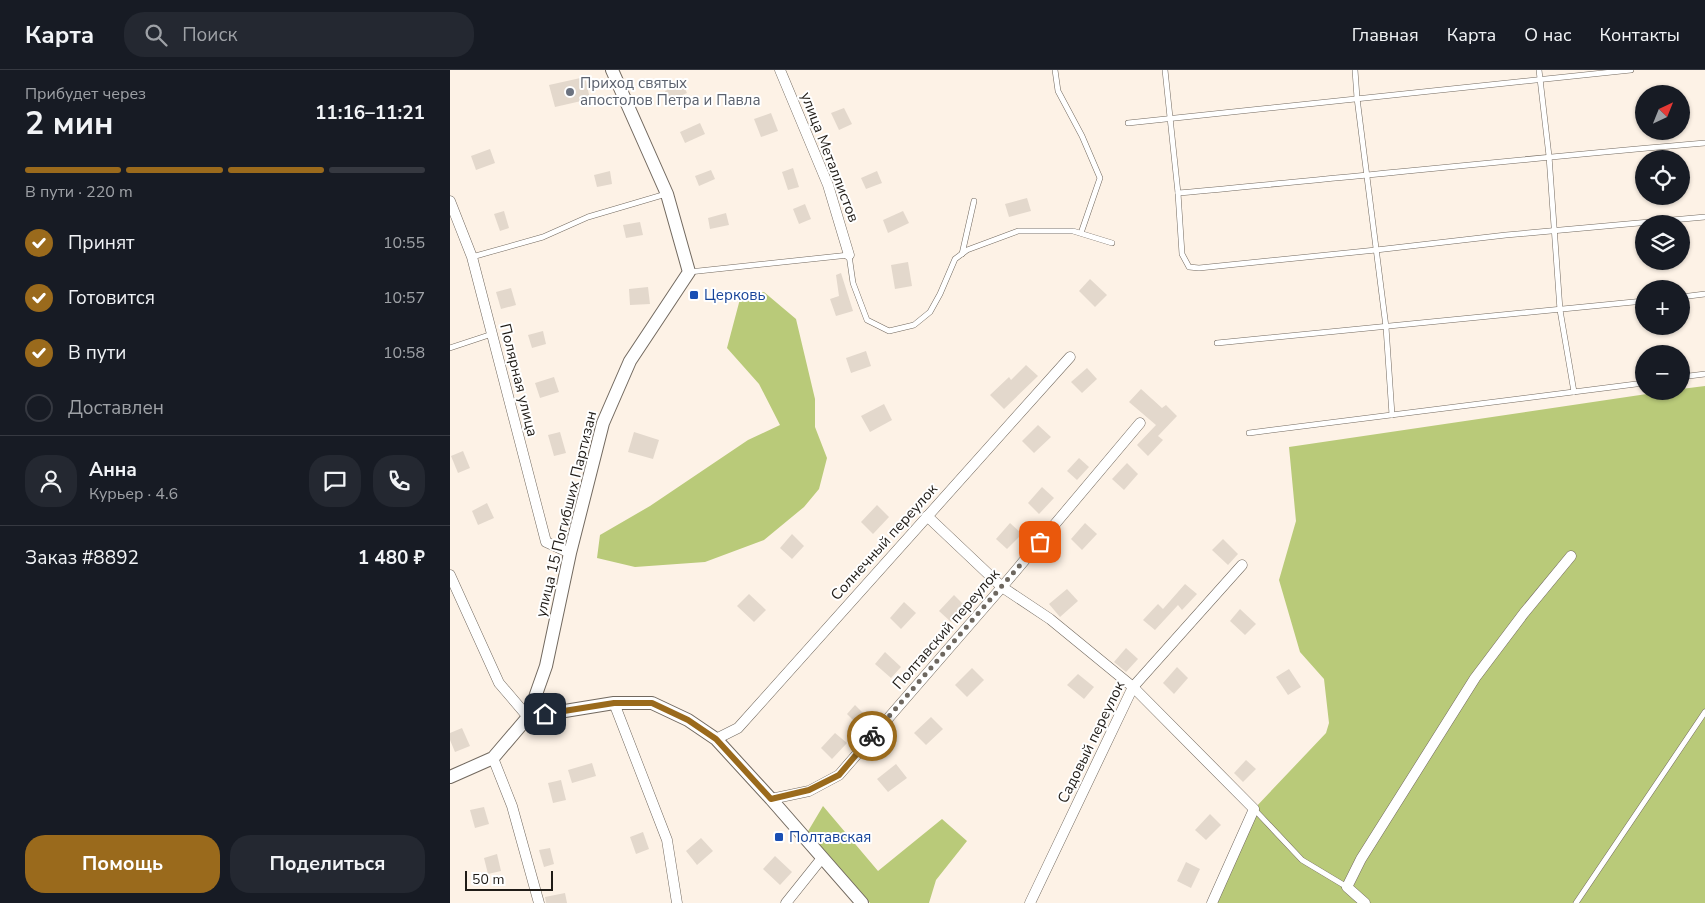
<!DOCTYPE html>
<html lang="ru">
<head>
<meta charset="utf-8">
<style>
	:root { --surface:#171b24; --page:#242831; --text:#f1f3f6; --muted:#9ea1a6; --line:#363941; --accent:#9a6a1c }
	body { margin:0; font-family:"Nunito Sans",sans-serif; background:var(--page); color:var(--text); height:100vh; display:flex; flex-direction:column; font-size:19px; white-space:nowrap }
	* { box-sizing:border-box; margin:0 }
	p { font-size:16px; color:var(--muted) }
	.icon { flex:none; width:28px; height:28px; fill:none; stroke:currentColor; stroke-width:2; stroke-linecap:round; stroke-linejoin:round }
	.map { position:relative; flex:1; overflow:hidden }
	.panel { display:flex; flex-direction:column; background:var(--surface); width:450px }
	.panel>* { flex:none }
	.needle { width:32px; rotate:43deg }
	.buttons { position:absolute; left:1185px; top:15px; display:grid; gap:10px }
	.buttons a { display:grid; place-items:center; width:55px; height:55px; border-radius:50%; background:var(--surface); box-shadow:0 1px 4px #0004; font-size:25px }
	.scale { position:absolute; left:15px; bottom:12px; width:88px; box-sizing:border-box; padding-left:5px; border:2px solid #201c17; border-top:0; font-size:14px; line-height:18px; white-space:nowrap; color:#201c17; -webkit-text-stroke:4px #fff; paint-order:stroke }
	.pin { position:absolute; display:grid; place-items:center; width:42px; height:42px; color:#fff; margin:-21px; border-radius:10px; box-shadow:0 2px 8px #0006 }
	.courier { position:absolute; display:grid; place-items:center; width:50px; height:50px; margin:-25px; border:4px solid #9a6a1c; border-radius:50%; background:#fff; color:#222; box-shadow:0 1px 6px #0007 }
	.headline em { font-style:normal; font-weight:700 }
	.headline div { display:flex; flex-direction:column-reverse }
	.headline { display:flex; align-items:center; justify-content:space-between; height:85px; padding:0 25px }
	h1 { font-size:32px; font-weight:700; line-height:38px }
	.bar { display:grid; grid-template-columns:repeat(4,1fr); gap:8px 5px; align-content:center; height:60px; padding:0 25px }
	.bar i { height:6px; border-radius:4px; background:var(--line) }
	.bar .current { background:var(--accent) }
	.bar p { grid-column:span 4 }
	.line { display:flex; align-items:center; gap:12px; padding:0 25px; border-top:1px solid var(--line) }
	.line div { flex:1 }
	.round { display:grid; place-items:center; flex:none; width:52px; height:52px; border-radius:20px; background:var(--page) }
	ol { padding:0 25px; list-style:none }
	li { display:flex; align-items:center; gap:15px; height:55px }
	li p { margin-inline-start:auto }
	li .icon { padding:5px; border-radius:50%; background:var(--accent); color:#fff; stroke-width:4 }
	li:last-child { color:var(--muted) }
	li i { width:28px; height:28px; border:2px solid var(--line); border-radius:50% }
	.button { display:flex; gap:10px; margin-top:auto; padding:10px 25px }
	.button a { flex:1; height:58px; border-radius:20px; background:var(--accent); color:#fff; font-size:20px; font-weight:700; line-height:58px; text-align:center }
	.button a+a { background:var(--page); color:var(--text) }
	header { display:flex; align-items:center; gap:30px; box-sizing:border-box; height:70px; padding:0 25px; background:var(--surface); border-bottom:1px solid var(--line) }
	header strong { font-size:24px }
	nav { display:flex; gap:28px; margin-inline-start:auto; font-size:18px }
	.search { width:350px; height:45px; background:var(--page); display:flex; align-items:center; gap:12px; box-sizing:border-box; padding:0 18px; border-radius:20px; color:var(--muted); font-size:19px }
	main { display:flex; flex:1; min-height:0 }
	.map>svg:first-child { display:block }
</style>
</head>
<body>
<header>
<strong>Карта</strong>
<div class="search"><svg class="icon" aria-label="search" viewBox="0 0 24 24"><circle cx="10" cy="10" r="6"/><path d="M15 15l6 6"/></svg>Поиск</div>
<nav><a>Главная</a><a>Карта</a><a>О нас</a><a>Контакты</a></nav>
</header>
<main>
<section class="panel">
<div class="headline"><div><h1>2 мин</h1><p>Прибудет через</p></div><em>11:16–11:21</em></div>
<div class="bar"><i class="current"></i><i class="current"></i><i class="current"></i><i></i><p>В пути · 220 m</p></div>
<ol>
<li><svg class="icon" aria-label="check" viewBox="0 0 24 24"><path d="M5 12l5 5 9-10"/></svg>Принят<p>10:55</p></li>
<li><svg class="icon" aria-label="check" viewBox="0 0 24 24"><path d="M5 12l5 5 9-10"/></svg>Готовится<p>10:57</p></li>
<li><svg class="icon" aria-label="check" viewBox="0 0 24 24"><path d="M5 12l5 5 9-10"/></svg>В пути<p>10:58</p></li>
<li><i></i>Доставлен</li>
</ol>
<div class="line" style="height:90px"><a class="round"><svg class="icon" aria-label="person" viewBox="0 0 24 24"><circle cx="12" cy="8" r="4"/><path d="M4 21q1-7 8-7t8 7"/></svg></a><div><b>Анна</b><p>Курьер · 4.6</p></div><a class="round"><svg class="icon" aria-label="chat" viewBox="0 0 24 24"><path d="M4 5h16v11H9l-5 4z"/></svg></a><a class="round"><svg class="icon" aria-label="phone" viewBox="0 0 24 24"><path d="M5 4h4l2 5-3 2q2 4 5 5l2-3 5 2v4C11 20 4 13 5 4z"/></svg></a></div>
<div class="line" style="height:65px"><div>Заказ #8892</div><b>1 480 ₽</b></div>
<div class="button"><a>Помощь</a><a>Поделиться</a></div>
</section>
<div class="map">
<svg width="1255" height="833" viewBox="0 0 1255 833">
	<rect width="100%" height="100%" fill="#fdf2e6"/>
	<!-- green -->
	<g fill="#b9ca79">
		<polygon points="314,222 346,249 365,329 365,357 377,388 369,419 354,437 314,470 255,492 185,497 147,488 150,465 200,436 298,370 330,355 309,314 277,278 290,229"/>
		<polygon points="1255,316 1255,833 762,833 804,739 876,663 879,653 874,609 850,582 829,510 846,451 839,377 1217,321 1231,321 1231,319"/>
		<polygon points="373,736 428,801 492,749 517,771 486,810 479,833 420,833 357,763"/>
	</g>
	<!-- building -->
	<g fill="#e3d8cc">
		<polygon points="135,7 140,29 105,37 99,15"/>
		<polygon points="232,13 237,23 220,31 215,21"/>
		<polygon points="394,38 402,54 389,60 381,43"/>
		<polygon points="321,43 328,61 311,67 304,49"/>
		<polygon points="250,53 255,64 235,73 230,62"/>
		<polygon points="40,79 45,93 26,100 21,86"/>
		<polygon points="343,98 349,117 338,120 332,102"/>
		<polygon points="261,100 265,109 249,116 245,106"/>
		<polygon points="160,101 162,114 147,117 144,105"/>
		<polygon points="427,101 432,113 416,119 411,108"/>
		<polygon points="577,128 581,141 559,147 555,134"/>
		<polygon points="355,134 361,149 349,154 343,139"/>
		<polygon points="54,141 59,158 50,161 44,144"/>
		<polygon points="453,141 459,153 438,163 433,150"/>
		<polygon points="276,143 279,155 260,159 258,148"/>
		<polygon points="190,152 193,165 176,168 173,155"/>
		<polygon points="458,192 462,216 445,219 441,195"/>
		<polygon points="391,203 403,241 386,246 380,229 389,226 386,205"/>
		<polygon points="640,209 657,225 645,237 629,221"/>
		<polygon points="198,217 200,234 180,235 179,219"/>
		<polygon points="61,218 66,235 51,239 46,222"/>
		<polygon points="93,261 96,274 82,278 78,265"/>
		<polygon points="416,281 421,296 401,303 396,288"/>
		<polygon points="576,295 588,306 554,339 540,325 559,307 561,310"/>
		<polygon points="637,298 647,309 632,323 621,312"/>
		<polygon points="104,307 109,322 90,328 85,313"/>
		<polygon points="691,319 712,338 716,335 727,346 708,366 713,370 698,386 687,375 706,355 679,332"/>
		<polygon points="434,334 442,350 420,362 411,346"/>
		<polygon points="588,355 601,367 584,383 572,371"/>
		<polygon points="110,362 116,383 104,386 98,365"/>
		<polygon points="184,362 209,370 203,389 178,382"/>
		<polygon points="13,381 20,398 8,403 1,386"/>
		<polygon points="629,388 639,397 627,410 617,401"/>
		<polygon points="677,393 688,404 674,420 662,409"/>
		<polygon points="592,417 604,428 589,444 578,433"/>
		<polygon points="37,433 44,448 28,455 22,441"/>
		<polygon points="427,435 439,447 423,464 411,452"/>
		<polygon points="560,453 572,464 557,479 546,469"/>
		<polygon points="635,453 647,464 632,480 621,469"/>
		<polygon points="342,464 354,476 342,489 330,478"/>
		<polygon points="773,469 788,484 778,495 762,480"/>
		<polygon points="735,514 747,524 732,540 728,535 705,560 693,550 708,534 713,539"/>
		<polygon points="617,519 628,531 610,547 599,534"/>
		<polygon points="299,524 316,540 304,552 287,536"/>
		<polygon points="504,525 515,536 501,552 489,541"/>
		<polygon points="454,532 466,543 451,559 440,548"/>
		<polygon points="790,539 806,554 795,565 780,551"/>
		<polygon points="676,578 688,589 676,602 664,592"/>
		<polygon points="435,582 451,597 441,608 425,594"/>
		<polygon points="727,597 738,608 724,624 713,613"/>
		<polygon points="522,598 534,610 517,627 505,615"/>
		<polygon points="839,599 851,617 838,625 826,607"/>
		<polygon points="628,604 644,617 634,629 617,615"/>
		<polygon points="405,635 417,647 409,656 397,644"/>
		<polygon points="481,647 493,659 476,675 464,663"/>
		<polygon points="12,658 20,676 5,682 0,670 0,663"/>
		<polygon points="385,663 397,673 382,689 371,678"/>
		<polygon points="796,690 806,699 793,712 784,703"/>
		<polygon points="142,693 146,706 122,713 118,700"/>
		<polygon points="446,694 457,708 438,722 427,709"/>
		<polygon points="111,710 116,730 103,733 98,713"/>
		<polygon points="34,737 39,754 25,758 20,740"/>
		<polygon points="760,744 771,755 756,770 745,760"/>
		<polygon points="193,762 199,779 186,784 180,767"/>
		<polygon points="251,768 263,781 247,795 236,781"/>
		<polygon points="100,778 104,794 94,797 89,780"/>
		<polygon points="47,784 51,801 38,804 34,788"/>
		<polygon points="325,786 342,802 330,815 313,799"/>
		<polygon points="736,792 750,799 741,818 727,811"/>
		<polygon points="115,823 117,833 96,833 95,827"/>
	</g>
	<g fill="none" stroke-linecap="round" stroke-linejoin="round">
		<!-- service casing -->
		<g stroke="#72695f" stroke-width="6">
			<g id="service">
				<polyline points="605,0 608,21 632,66 650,108 631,163"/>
				<polyline points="715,0 728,123 732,184 739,197 749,198 926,180 1056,165 1255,147"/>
				<polyline points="905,0 907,28 936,257 942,345"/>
				<polyline points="1089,0 1099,86 1110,240 1124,322"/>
				<polyline points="678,53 1181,0"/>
				<path d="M728,123C904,107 1079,88 1255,73"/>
				<polyline points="512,184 524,131"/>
				<polyline points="22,187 93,167 138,147 216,124"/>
				<polyline points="239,202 399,185 403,213 417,250 439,261 464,255 480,242 490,224 505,189 517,180 568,161 623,161 662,173"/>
				<polyline points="1231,227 1255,224"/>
				<polyline points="767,273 1194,231"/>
				<polyline points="0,278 42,264"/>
				<polyline points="1231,307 1255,304"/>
				<polyline points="799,363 1194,313"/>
				<polyline points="804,739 852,790 897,817"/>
				<polyline points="1126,833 1255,642"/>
			</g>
		</g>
		<!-- minor casing -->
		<g stroke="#72695f" stroke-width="11">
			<g id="minor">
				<polyline points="330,0 378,115 399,185"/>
				<polyline points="0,131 22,187 96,472 120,483"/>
				<polyline points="477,446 552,517 600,549 683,617 804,739 762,833"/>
				<polyline points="0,505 49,613 78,647"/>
				<polyline points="164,633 217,770 227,833"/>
				<polyline points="266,669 288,658 620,287"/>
				<polyline points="43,688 62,736 89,833"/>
				<polyline points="321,729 359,721 389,705 552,517 690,353"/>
				<polyline points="336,833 372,788"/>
				<polyline points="580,833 683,617 792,495"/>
				<polyline points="915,833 897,817 911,789 1025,608 1074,543 1121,486"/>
			</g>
		</g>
		<!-- tertiary casing -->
		<g stroke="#72695f" stroke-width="14">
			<g id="tertiary">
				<polyline points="78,647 164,633 202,633 238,650 266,669 321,729 412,833"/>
				<polyline points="0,707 43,688 78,647 96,596 120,483 153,353 180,291 239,202 217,124 162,0"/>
			</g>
		</g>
		<!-- service -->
		<use href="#service" stroke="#fff" stroke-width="5"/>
		<!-- minor -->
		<use href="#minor" stroke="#fff" stroke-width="10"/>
		<!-- tertiary -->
		<use href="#tertiary" stroke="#fff" stroke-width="12"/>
	</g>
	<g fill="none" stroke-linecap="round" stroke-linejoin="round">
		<!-- done -->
		<polyline stroke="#6d675f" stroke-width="5" stroke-dasharray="0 9" points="422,666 590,472"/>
		<!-- route -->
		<polyline stroke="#9a6a1c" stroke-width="6" points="95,644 164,633 202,633 238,650 266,669 321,729 359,720 389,705 422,666"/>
	</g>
	<!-- markers -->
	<circle fill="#6b7280" stroke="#fff" stroke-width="2" cx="120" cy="22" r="5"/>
	<g fill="#1a4fb4" stroke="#fff" stroke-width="2">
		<rect x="239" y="220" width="10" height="10" rx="2.5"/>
		<rect x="324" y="762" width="10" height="10" rx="2.5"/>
	</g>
	<g text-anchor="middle" stroke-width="4" stroke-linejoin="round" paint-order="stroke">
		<!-- worship labels -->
		<g font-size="15" fill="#5b616d" stroke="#fff" text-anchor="start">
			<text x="130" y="18">Приход святых<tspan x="130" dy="17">апостолов Петра и Павла</tspan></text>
		</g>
		<!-- street labels -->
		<g font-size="15" fill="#201c17" stroke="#fff">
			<text transform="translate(380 87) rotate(69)" y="5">улица Металлистов</text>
			<text transform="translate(69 310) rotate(76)" y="5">Полярная улица</text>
			<text transform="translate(116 444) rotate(-76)" y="5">улица 15 Погибших Партизан</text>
			<text transform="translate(434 472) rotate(-48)" y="5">Солнечный переулок</text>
			<text transform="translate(496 559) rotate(-49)" y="5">Полтавский переулок</text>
			<text transform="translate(641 672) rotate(-64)" y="5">Садовый переулок</text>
		</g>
		<!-- transit labels -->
		<g font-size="15" fill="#164399" stroke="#fff" text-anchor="start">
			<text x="254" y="230">Церковь</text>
			<text x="339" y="772">Полтавская</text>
		</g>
	</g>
</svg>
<div class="buttons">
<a><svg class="needle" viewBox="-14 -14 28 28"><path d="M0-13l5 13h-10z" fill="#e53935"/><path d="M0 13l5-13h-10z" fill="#9ea1a6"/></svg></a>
<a><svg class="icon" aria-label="locate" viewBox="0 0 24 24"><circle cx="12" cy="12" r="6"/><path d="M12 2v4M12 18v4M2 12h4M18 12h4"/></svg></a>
<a><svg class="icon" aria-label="layers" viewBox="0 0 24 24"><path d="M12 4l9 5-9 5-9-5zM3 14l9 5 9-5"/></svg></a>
<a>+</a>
<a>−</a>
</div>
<div class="scale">50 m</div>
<div class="pin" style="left:590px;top:472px;background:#ea580c"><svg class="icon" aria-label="bag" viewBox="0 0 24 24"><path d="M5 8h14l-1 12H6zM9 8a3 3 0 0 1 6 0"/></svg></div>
<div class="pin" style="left:95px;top:644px;background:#1f2937"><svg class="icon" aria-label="home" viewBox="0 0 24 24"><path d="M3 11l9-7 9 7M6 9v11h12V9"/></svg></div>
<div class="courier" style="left:422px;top:666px"><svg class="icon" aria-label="bike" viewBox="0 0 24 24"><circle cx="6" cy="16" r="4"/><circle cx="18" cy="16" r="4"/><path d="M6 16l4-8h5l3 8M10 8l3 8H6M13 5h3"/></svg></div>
</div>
</main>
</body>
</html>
